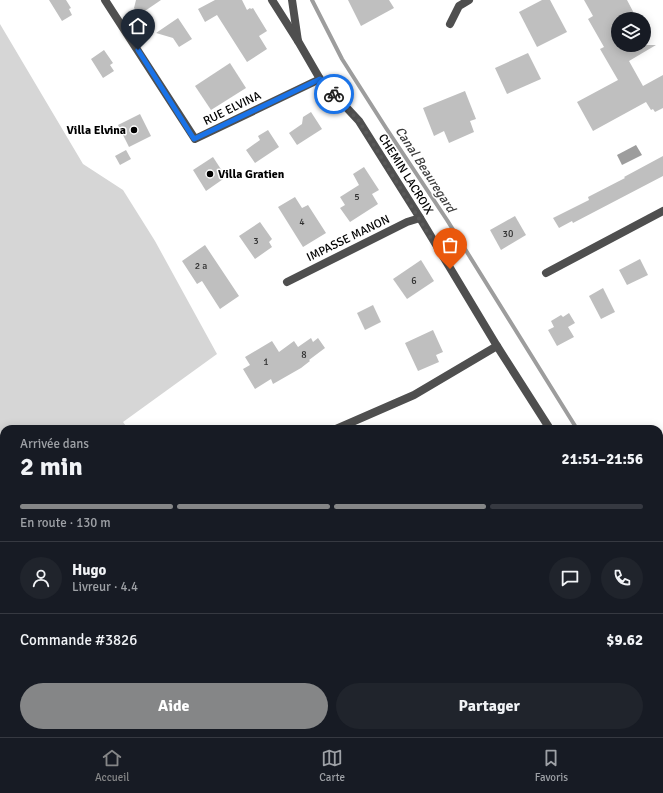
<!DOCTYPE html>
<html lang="fr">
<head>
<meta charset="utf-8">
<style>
	:root { --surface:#171b24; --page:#20242c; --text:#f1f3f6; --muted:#9ea1a6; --line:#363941; --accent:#858687 }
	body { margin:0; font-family:Signika,sans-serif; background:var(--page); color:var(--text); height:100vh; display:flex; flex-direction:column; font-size:15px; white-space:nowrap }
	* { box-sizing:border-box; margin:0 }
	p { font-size:13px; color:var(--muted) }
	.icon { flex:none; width:22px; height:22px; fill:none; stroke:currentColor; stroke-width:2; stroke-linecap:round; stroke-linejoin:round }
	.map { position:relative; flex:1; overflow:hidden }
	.sheet { position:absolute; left:0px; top:425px; width:663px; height:312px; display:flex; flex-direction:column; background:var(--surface); border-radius:12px 12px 0 0; box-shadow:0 2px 10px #0003 }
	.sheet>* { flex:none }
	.fabs { position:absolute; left:611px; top:12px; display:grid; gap:8px }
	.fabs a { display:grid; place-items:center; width:40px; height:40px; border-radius:50%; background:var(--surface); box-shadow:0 2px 10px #0003; font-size:20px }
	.pin { position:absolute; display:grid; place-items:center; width:34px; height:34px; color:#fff; margin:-41px -17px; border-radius:50% 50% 50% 0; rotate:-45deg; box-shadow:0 0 4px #0007 }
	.pin .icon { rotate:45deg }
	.courier { position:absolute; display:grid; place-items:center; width:40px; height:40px; margin:-20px; border:3px solid #1a73e8; border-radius:50%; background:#fff; color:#222; box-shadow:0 1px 5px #0007 }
	.summary em { font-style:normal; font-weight:700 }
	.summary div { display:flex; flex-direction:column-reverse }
	.summary { display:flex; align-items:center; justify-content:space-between; height:68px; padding:0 20px }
	h1 { font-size:26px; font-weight:700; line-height:30px }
	.bar { display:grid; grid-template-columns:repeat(4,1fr); gap:6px 4px; align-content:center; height:48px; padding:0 20px }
	.bar i { height:5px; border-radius:3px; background:var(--line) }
	.bar .on { background:var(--accent) }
	.bar p { grid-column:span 4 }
	.line { display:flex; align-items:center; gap:10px; padding:0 20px; border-top:1px solid var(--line) }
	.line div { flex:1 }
	.round { display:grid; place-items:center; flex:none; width:42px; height:42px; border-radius:21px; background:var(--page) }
	.cta { display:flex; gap:8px; margin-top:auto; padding:8px 20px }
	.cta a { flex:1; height:46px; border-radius:24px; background:var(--accent); color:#fff; font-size:16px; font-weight:700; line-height:46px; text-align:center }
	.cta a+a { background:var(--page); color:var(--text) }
	.tab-bar { display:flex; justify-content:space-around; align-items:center; height:56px; border-top:1px solid var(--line); background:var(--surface); font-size:11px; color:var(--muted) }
	.tab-bar a { display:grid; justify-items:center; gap:2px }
	.tab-bar .on { color:var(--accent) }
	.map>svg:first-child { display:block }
</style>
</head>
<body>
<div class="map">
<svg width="663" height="737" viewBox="0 0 663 737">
	<rect width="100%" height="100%" fill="#fff"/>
	<!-- green -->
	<g fill="#d6d6d6">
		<polygon points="0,24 83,164 123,190 155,241 217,354 123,422 128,429 4,429 4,733 13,733 12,737 0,737"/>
		<polygon points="663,614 663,737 449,737 456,733 659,733 659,617"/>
	</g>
	<!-- water -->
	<polygon fill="#9d9d9d" points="636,145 642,155 622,165 617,155"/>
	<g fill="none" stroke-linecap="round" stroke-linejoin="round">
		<!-- stream -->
		<g stroke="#9d9d9d" stroke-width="4">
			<polyline points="312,0 342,59 386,128 447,220 577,429"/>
			<polyline points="659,550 663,555"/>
		</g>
		<!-- canal -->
		<g stroke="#9d9d9d" stroke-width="15">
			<polyline points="659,604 663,602"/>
			<polyline points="421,737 428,733"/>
		</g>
	</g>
	<!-- building -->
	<g fill="#bfbfbf">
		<polygon points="49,0 66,0 71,8 69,9 72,15 62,21"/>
		<polygon points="136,0 161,0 139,15 134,8"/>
		<polygon points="215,0 242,0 247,10 250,8 251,9 253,8 267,31 259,36 267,49 247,62 217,15 205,22 198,9"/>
		<polygon points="348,0 389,0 394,8 361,26"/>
		<polygon points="542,0 550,0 567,32 537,47 519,12"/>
		<polygon points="584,0 627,0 637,19 618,19 618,45 656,45 629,61 643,86 663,75 663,108 655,112 653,109 651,110 646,102 593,131 577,102 618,80 600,49 604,47 588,19 593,16"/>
		<polygon points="178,18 192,39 179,47 173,38 156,33"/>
		<polygon points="104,50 113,63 110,65 114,71 103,78 91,59"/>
		<polygon points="528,53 541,79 507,94 495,68"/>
		<polygon points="230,63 246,88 211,110 195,86"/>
		<polygon points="465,91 476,119 470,121 474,132 449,143 444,131 434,136 423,108"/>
		<polygon points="311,112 322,129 297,145 289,133 302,124 303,117"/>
		<polygon points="140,114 151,136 129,147 118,125"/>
		<polygon points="268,130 279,147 255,163 246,150 260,140 258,136"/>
		<polygon points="126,150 131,159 120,165 115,156"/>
		<polygon points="663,156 663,176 573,223 572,221 559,228 553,218 589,200 588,197 625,178 624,177"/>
		<polygon points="213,157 226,177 206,191 193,170"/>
		<polygon points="364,167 379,190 372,194 378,204 350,222 340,208 345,205 340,197 359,185 353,174"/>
		<polygon points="295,197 302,208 308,205 326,233 303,247 278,207"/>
		<polygon points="515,216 526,235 501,250 490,230"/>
		<polygon points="260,222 272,239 269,242 272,247 255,259 239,236"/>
		<polygon points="205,245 239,296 220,309 202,281 197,284 182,261"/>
		<polygon points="640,259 648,275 627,285 619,270"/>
		<polygon points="421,260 434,281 407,299 393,279"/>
		<polygon points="603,288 615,312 601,319 589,296"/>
		<polygon points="373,305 381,322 365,330 357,313"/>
		<polygon points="569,313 575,323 568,327 574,337 557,346 548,330 554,327 551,321 561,315 563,317"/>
		<polygon points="433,330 443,352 436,355 439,362 418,371 405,343"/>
		<polygon points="311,338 313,342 318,338 325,348 309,360 310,361 301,368 273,384 271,379 255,389 243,369 250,365 245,357 272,341 279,352 294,341 298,347"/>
	</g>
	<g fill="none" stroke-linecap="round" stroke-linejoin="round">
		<!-- lane -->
		<polyline stroke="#4f4f4f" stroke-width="8" points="292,0 298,41"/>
		<!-- street -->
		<g stroke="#4f4f4f" stroke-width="8">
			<polyline points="105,0 195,139 320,79"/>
			<polyline points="272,0 298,41 320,79 359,121 420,218 497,346 550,429"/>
			<polyline points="450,24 459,6 469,0"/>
			<polyline points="546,273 663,211"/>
			<polyline points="287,282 407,222 420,218"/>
			<polyline points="336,429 414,395 497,346"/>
		</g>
	</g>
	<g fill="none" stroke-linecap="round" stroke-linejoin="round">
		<!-- done -->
		<polyline stroke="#595959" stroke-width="4" stroke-dasharray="0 7.2" points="334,94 359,121 450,269"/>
		<!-- route -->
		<polyline stroke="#1a73e8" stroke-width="5" points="138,50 194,139 320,79 334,94"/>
	</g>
	<!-- markers -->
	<g fill="#000" stroke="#fff" stroke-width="1.5">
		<circle cx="134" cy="130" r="4"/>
		<circle cx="210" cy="174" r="4"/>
	</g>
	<g text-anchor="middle" stroke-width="3" stroke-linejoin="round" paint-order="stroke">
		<!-- number labels -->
		<g font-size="10" fill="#303030">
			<text x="357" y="200">5</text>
			<text x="302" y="225">4</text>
			<text x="508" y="237">30</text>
			<text x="256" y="244">3</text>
			<text x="201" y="269">2 a</text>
			<text x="414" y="284">6</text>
			<text x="304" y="358">8</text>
			<text x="266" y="365">1</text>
		</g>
		<!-- street labels -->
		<g font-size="12" fill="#000" stroke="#fff">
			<text transform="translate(232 108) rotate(-26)" y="4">RUE ELVINA</text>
			<text transform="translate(406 174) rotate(58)" y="4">CHEMIN LACROIX</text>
			<text transform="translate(348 238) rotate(-26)" y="4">IMPASSE MANON</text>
		</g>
		<!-- poi labels -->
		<g font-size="12" font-weight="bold" fill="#000" stroke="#fff" text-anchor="end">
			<text x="126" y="134">Villa Elvina</text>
			<text x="218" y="178" text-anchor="start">Villa Gratien</text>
		</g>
		<!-- water labels -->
		<g font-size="13" font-style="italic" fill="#3e3e3e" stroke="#fff">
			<text transform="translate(426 169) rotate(57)" y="5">Canal Beauregard</text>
		</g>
	</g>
</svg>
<div class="fabs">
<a><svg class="icon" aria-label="layers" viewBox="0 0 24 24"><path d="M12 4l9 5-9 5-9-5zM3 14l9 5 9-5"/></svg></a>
</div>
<div class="pin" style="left:450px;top:269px;background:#ea580c"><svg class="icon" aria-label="bag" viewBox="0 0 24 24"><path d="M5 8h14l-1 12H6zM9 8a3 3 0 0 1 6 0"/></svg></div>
<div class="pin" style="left:138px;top:50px;background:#1f2937"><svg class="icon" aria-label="home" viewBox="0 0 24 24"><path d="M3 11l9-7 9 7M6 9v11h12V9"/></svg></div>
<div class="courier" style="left:334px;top:94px"><svg class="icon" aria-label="bike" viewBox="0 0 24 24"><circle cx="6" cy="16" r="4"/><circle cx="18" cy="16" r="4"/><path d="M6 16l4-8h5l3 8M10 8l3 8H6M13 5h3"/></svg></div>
<section class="sheet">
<div class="summary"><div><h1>2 min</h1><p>Arrivée dans</p></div><em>21:51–21:56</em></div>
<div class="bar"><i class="on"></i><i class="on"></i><i class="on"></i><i></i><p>En route · 130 m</p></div>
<div class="line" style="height:72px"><a class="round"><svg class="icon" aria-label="person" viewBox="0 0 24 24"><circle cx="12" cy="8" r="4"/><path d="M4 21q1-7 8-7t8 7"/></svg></a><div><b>Hugo</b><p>Livreur · 4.4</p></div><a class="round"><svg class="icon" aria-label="chat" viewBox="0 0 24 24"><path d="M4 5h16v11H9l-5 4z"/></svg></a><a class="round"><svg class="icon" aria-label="phone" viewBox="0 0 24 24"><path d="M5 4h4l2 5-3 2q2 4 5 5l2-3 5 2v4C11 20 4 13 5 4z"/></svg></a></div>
<div class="line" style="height:52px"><div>Commande #3826</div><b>$9.62</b></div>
<div class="cta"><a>Aide</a><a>Partager</a></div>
</section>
</div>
<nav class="tab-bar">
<a class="on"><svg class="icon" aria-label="home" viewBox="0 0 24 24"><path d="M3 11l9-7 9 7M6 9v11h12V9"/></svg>Accueil</a>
<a><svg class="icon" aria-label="map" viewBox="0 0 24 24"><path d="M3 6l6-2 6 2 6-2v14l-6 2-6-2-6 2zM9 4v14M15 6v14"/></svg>Carte</a>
<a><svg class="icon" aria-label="saved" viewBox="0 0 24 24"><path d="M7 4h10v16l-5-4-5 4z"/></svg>Favoris</a>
</nav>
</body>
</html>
